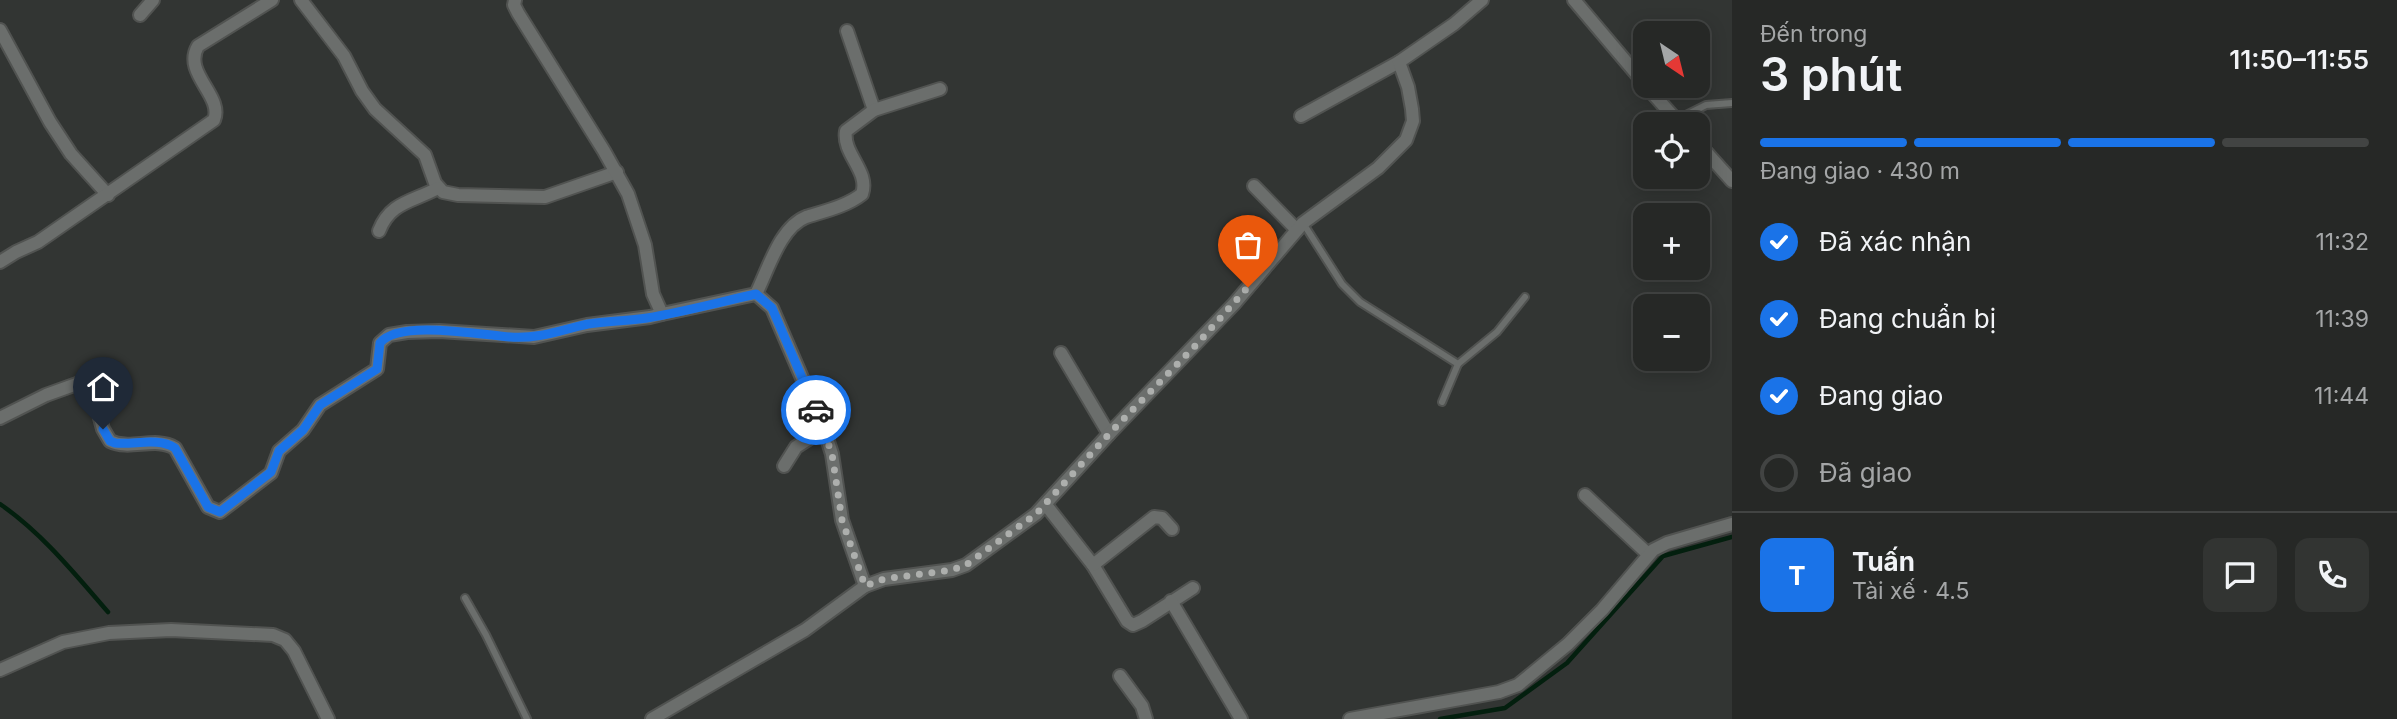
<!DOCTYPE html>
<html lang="vi">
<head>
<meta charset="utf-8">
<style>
	:root { --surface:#262826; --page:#323432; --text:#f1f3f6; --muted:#a4a6a7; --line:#424443; --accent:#1a73e8 }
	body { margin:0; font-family:Inter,sans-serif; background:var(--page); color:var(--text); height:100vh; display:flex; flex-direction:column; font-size:26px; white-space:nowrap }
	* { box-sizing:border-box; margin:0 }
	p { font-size:23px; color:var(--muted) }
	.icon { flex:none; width:38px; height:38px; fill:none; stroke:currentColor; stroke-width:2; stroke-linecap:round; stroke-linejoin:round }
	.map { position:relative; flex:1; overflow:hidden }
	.drawer { display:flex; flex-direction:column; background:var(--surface); width:665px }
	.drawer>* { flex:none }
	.needle { width:46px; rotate:145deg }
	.tools { position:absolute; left:1633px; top:21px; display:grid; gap:14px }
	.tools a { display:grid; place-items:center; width:77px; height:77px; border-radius:14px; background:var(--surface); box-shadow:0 4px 18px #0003,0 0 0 2px var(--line); font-size:35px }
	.pin { position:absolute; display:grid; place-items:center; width:60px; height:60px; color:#fff; margin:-72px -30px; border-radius:50% 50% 50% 0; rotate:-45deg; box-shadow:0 0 7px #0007 }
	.pin .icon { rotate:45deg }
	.courier { position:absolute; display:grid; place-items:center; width:70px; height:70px; margin:-35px; border:5px solid #1a73e8; border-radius:50%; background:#fff; color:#222; box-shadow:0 2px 9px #0007 }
	.summary em { font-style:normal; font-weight:600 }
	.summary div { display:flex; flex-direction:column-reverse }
	.summary { display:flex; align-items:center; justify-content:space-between; height:119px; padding:0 28px }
	h1 { font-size:46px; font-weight:600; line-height:52px }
	.bar { display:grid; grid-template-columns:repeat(4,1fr); gap:10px 7px; align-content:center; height:84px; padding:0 28px }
	.bar i { height:9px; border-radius:5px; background:var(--line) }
	.bar .current { background:var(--accent) }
	.bar p { grid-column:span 4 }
	.line { display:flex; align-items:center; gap:18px; padding:0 28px; border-top:2px solid var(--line) }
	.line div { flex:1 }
	.round { display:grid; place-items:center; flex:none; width:74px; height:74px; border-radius:14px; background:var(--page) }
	ol { padding:0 28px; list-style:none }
	li { display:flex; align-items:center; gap:21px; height:77px }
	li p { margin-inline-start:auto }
	li .icon { padding:7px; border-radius:50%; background:var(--accent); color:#fff; stroke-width:4 }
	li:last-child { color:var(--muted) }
	li i { width:38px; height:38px; border:4px solid var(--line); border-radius:50% }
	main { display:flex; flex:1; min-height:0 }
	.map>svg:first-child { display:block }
</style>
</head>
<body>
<main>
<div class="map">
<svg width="1732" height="719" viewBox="0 0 1732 719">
	<rect width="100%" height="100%" fill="#323533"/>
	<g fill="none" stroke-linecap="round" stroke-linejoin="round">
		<!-- stream -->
		<g stroke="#031f0e" stroke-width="4.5">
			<path d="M0,504C42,533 75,574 108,612"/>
			<polyline points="1440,719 1505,708 1567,663 1663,556 1732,537"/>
		</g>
		<!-- lane casing -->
		<g stroke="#515351" stroke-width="10">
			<g id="lane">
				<polyline points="1676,120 1706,105 1732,103"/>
				<polyline points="1303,223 1342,284 1360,302 1458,364 1442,402"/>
				<polyline points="1458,364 1497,332 1525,297"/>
				<polyline points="465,598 486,635 527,719"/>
			</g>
		</g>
		<!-- street casing -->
		<g stroke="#515351" stroke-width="16">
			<g id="street">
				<polyline points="301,0 344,56 362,91 375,109 425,155 435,183 443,192 458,195 545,197 617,172"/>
				<polyline points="515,0 514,5 518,13 604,151 628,194 645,245 653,294 662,314 756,294 772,308 824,429 832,454 842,520 865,586"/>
				<polyline points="1574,0 1645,84"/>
				<polyline points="140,15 153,0"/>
				<polyline points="0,30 50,122 71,154 108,195"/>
				<polyline points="847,31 874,110"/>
				<polyline points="1646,86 1680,124"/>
				<polyline points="1301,116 1399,62"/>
				<polyline points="1698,143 1732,181"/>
				<polyline points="1254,186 1297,230"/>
				<path d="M379,231C390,202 412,202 438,188"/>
				<path d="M0,262L16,252L38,242L214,120C224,96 182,73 198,46L272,0"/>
				<path d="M756,294C768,270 780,227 806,217C825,211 847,206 862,194C870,171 842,154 846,131L874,110L940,89"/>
				<polyline points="1061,353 1109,434"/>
				<path d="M0,418L46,395L85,381L91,385L103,429L110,441C130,451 155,436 175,448L208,507L220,512L271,473L279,451L303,430L320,405L377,369L380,343L389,335L407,332L439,331L534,337L587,325L650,317L662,314"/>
				<polyline points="784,466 796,447 824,429"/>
				<polyline points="1585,495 1648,554"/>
				<polyline points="1046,505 1093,565 1127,621 1133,625 1142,621 1193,588"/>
				<polyline points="1093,565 1154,517 1162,518 1172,529"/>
				<polyline points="1171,601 1241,719"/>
				<polyline points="0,670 63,642 109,633 171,630 273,635 285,640 294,651 328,719"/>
				<polyline points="1120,676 1142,706 1146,719"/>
				<polyline points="652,719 805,630 865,586 884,579 952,570 966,565 1036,514 1109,434 1234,304 1303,223 1378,168 1406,140 1413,121 1412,109 1408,87 1399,62 1454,24 1482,0"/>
				<polyline points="1350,719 1499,692 1518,685 1568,644 1602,610 1653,550 1667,543 1732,524"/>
			</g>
		</g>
		<!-- lane -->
		<use href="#lane" stroke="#6b6e6c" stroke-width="6"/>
		<!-- street -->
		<use href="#street" stroke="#6b6e6c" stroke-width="12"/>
	</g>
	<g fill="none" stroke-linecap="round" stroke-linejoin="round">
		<!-- done -->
		<polyline stroke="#adafad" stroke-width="7" stroke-dasharray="0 12.6" points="816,410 832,454 842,520 865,586 884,579 952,570 966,565 1036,514 1109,434 1197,344 1248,287"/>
		<!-- route -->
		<path stroke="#1a73e8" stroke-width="9" d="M103,429L110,441L115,443C135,445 158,437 175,448L208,507L220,512L271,472L279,451L303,430L320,405L377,369L380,343C398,319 482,335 510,337C540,339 560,330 588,324C608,321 627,321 647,318C683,312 720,302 756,294L772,308L816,410"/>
	</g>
</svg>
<div class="tools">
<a><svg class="needle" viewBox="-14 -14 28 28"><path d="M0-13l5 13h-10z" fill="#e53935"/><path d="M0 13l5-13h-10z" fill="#a4a6a7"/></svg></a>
<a><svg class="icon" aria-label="locate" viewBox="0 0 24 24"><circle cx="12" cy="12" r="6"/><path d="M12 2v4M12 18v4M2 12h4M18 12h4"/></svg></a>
<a>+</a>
<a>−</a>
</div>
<div class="pin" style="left:1248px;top:287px;background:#ea580c"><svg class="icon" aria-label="bag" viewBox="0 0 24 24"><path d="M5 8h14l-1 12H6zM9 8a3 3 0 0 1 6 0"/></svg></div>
<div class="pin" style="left:103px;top:429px;background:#1f2937"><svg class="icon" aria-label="home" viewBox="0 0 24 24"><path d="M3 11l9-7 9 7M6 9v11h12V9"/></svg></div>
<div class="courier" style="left:816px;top:410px"><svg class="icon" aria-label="car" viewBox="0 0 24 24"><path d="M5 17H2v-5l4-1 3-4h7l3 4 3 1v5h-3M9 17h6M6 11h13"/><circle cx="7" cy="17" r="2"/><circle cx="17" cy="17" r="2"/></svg></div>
</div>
<section class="drawer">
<div class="summary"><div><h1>3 phút</h1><p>Đến trong</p></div><em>11:50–11:55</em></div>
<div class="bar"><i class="current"></i><i class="current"></i><i class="current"></i><i></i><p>Đang giao · 430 m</p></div>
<ol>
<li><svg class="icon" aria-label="check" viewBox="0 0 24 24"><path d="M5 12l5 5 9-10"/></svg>Đã xác nhận<p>11:32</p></li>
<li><svg class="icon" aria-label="check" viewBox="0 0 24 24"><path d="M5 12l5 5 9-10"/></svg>Đang chuẩn bị<p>11:39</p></li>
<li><svg class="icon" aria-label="check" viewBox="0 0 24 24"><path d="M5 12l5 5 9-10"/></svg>Đang giao<p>11:44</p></li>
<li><i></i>Đã giao</li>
</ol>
<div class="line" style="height:126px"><b class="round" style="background:var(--accent);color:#fff">T</b><div><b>Tuấn</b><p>Tài xế · 4.5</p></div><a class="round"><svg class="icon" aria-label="chat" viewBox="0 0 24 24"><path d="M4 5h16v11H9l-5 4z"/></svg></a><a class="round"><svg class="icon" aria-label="phone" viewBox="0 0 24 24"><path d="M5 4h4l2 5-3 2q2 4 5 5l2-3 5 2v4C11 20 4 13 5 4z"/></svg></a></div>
</section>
</main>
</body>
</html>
